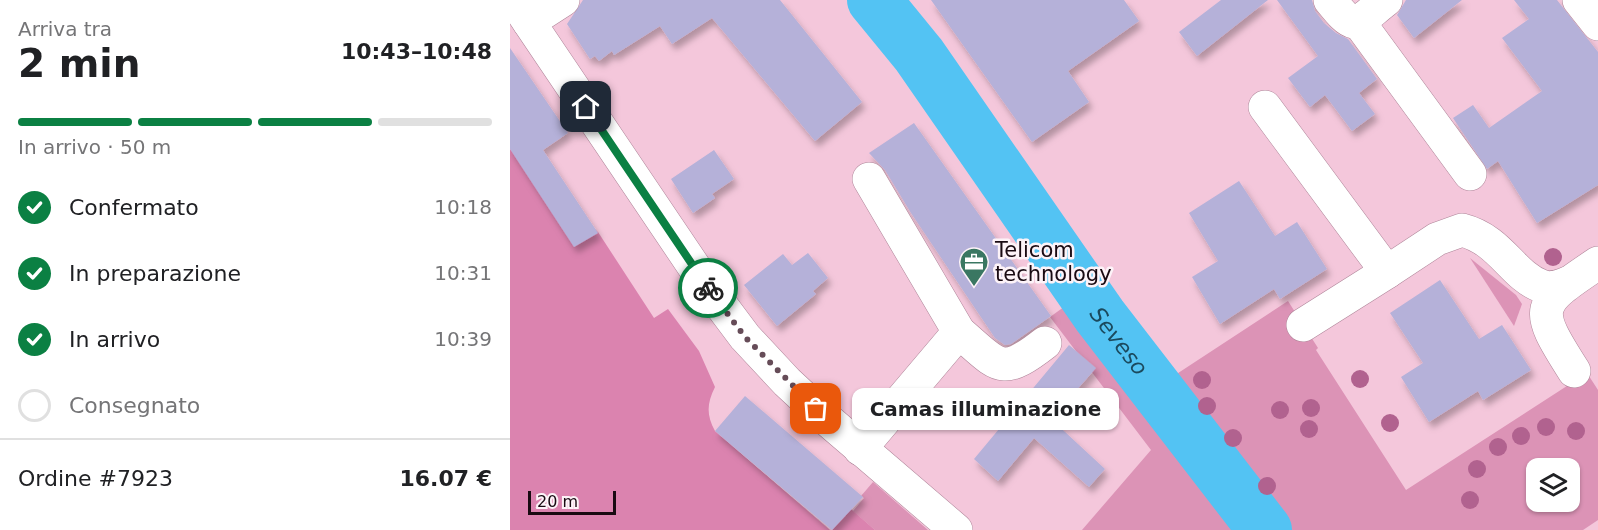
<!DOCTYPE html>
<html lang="it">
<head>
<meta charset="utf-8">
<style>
	:root { --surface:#fff; --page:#f6f6f6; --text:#202124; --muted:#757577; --line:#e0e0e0; --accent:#0b8043 }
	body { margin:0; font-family:"DejaVu Sans",sans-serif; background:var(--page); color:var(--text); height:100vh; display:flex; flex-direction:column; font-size:22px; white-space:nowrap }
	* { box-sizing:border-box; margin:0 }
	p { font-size:20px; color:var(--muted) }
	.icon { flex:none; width:33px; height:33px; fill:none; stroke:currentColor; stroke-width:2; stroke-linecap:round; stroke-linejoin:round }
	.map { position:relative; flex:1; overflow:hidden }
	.drawer { display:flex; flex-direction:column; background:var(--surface); width:510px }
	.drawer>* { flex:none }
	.buttons { position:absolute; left:1016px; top:458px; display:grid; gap:12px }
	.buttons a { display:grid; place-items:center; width:54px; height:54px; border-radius:12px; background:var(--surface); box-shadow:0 2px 4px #0004; font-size:30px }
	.scale { position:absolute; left:18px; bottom:15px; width:88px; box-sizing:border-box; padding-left:6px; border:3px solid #190a12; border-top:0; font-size:16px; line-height:21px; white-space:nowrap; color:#190a12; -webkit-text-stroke:4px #fdf3f8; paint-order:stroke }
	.pin { position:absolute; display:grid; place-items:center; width:51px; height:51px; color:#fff; margin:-26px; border-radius:12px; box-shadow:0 3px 9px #0006 }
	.courier { position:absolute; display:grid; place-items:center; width:60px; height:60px; margin:-30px; border:4px solid #0b8043; border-radius:50%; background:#fff; color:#222; box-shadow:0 2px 8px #0007 }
	.bubble { position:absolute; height:42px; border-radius:12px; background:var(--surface); box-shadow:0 2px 4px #0004; font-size:20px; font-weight:600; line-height:42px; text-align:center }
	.overview em { font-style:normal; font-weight:600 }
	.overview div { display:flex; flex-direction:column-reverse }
	.overview { display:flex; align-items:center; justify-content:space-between; height:102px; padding:0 18px }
	h1 { font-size:39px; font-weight:600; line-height:45px }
	.bar { display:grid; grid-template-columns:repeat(4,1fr); gap:9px 6px; align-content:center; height:72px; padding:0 18px }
	.bar i { height:8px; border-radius:4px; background:var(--line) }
	.bar .active { background:var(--accent) }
	.bar p { grid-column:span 4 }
	.line { display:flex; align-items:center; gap:15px; padding:0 18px; border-top:2px solid var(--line) }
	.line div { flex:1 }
	ol { padding:0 18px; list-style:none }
	li { display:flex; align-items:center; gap:18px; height:66px }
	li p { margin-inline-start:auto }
	li .icon { padding:6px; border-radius:50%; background:var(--accent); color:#fff; stroke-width:4 }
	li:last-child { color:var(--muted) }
	li i { width:33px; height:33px; border:3px solid var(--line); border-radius:50% }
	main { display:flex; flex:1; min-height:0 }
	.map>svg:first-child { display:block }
</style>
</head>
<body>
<main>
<section class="drawer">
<div class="overview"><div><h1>2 min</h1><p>Arriva tra</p></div><em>10:43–10:48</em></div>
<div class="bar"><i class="active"></i><i class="active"></i><i class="active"></i><i></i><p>In arrivo · 50 m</p></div>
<ol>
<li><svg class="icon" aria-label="check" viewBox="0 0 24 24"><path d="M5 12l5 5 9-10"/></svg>Confermato<p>10:18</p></li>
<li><svg class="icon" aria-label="check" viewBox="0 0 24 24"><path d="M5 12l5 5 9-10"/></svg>In preparazione<p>10:31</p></li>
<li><svg class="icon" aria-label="check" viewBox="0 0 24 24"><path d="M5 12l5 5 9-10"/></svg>In arrivo<p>10:39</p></li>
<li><i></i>Consegnato</li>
</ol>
<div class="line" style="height:78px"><div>Ordine #7923</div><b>16.07 €</b></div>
</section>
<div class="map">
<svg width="1088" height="530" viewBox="0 0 1088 530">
	<defs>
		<filter id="shadow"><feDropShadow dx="3.5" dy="6" stdDeviation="3" flood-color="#0004"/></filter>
	</defs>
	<rect width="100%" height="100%" fill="#f4c7db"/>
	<!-- green -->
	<g fill="#dc93b6" fill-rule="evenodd">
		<polygon points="960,258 1006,295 1012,304 1004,326"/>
		<path d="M778,301L808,348L806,350L896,490L1077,373L1088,390V520L1073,530H776L659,379ZM1026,468H1059V501H1026Z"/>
		<polygon points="558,304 730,530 572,530 641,450 540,317"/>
		<polygon points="363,482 418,530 365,530 343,511 354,498 351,496"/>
	</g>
	<!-- forest -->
	<g fill="#db83af">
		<path d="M0,149L88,232L144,318L158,309L189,351L205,387C197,403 196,415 205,431L320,530H0Z"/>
		<polygon points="341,509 365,530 322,530"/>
	</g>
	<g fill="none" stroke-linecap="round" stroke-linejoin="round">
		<!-- river -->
		<path stroke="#53c3f3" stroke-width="54" id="s1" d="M364,0L409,55L590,316L755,530"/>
	</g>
	<!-- building -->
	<g fill="#b5b1d9" filter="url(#shadow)">
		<polygon points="73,0 270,0 352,102 305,141 202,18 162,44 150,26 104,55 102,51 89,61 85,56 80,59 57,24"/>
		<polygon points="421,0 614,0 629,21 558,71 579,102 522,142"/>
		<polygon points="711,0 758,0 687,56 669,32"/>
		<polygon points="767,0 802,0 805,11 814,23 826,33 838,39 867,79 849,93 865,114 842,131 815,95 800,107 778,78 808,56"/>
		<polygon points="896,0 952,0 904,38 887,15"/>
		<polygon points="1004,0 1047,0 1088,52 1088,185 1027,223 988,161 977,169 943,118 963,105 979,128 1032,91 992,38 1019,19"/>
		<polygon points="0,48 58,133 33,150 88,233 64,247 0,149"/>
		<polygon points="404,123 541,316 501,344 495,345 485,338 401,213 375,170 359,153"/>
		<polygon points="204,150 224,179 202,194 205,198 183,213 161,179"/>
		<polygon points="729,181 765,236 787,222 817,269 770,299 764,289 710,324 682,277 708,261 679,213"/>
		<polygon points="298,253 318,278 303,291 306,294 267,326 234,285 273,254 282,265"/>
		<polygon points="930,280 969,339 992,325 1021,370 973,400 968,391 919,422 891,377 913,363 880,313"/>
		<polygon points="559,345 586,368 541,419 595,469 579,487 524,438 488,481 464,459"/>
		<polygon points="235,396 353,497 322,530 205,431"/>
	</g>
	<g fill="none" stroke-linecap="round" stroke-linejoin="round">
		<!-- minor casing -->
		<g stroke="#af8599" stroke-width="34">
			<g id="minor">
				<path d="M820,0C847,34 845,24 876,0"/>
				<polyline points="1069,0 1088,24"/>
				<polyline points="848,21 960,174"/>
				<polyline points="19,22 53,0"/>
				<polyline points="755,107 877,272 793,325"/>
				<path d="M877,272L927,239L952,230C991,240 1002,275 1031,286C1041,290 1049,286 1058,283"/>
				<path d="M449,332C489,366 490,378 535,343"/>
				<path d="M1064,371C1023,307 1025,305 1088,263"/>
				<polyline points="350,449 449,332 359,179"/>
			</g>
		</g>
		<!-- major casing -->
		<g stroke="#af8599" stroke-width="34">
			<polyline id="major" points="4,0 199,289 235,337 277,382 320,422 446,530"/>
		</g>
		<!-- minor -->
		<use href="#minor" stroke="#fff" stroke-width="33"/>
		<!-- major -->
		<use href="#major" stroke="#fff" stroke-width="33"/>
	</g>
	<!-- trees -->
	<g fill="#b1628f">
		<circle cx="1043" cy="257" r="9"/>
		<circle cx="850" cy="379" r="9"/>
		<circle cx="692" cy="380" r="9"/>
		<circle cx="697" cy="406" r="9"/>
		<circle cx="801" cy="408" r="9"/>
		<circle cx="770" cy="410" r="9"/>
		<circle cx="880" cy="423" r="9"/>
		<circle cx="1036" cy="427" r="9"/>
		<circle cx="799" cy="429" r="9"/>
		<circle cx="1066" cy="431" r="9"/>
		<circle cx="1011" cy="436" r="9"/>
		<circle cx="723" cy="438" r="9"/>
		<circle cx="988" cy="447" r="9"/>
		<circle cx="967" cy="469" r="9"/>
		<circle cx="757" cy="486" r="9"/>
		<circle cx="960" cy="500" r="9"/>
	</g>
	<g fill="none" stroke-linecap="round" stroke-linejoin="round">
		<!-- done -->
		<polyline stroke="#664c58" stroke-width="6" stroke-dasharray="0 10.8" points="198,288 235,337 306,409"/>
		<!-- route -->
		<polyline stroke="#0b8043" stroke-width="8" points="76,107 198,288"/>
	</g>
	<!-- icons -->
	<defs>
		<g id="office-pin" transform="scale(1.5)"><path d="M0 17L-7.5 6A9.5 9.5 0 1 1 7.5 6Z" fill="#3a7762" stroke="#fdf3f8"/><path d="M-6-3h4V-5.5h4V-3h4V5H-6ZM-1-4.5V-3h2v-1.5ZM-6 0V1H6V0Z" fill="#fff"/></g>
	</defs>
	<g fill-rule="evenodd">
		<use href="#office-pin" x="464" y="262"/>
	</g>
	<g text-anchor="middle" stroke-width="5" stroke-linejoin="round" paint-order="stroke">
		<!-- poi labels -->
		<g font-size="21" fill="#190a12" stroke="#fdf3f8" text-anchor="start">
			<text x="485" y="257">Telicom<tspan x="485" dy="24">technology</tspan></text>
		</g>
		<!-- water labels -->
		<g font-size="22" font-style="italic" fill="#1b4a5e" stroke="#fdf3f8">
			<text dy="8" stroke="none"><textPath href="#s1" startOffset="420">Seveso</textPath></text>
		</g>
	</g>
</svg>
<div class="buttons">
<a><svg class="icon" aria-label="layers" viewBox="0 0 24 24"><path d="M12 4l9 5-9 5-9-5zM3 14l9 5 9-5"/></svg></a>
</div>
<div class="scale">20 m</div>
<div class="pin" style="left:306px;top:409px;background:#ea580c"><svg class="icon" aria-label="bag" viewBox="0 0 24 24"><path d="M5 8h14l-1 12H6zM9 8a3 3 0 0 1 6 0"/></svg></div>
<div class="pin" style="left:76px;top:107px;background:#1f2937"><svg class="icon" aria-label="home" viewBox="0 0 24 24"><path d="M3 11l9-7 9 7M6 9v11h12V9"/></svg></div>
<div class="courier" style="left:198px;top:288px"><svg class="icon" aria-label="bike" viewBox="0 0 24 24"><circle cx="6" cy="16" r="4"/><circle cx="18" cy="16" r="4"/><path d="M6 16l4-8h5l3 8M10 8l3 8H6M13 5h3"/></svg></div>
<div class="bubble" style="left:342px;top:388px;width:267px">Camas illuminazione</div>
</div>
</main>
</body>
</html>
